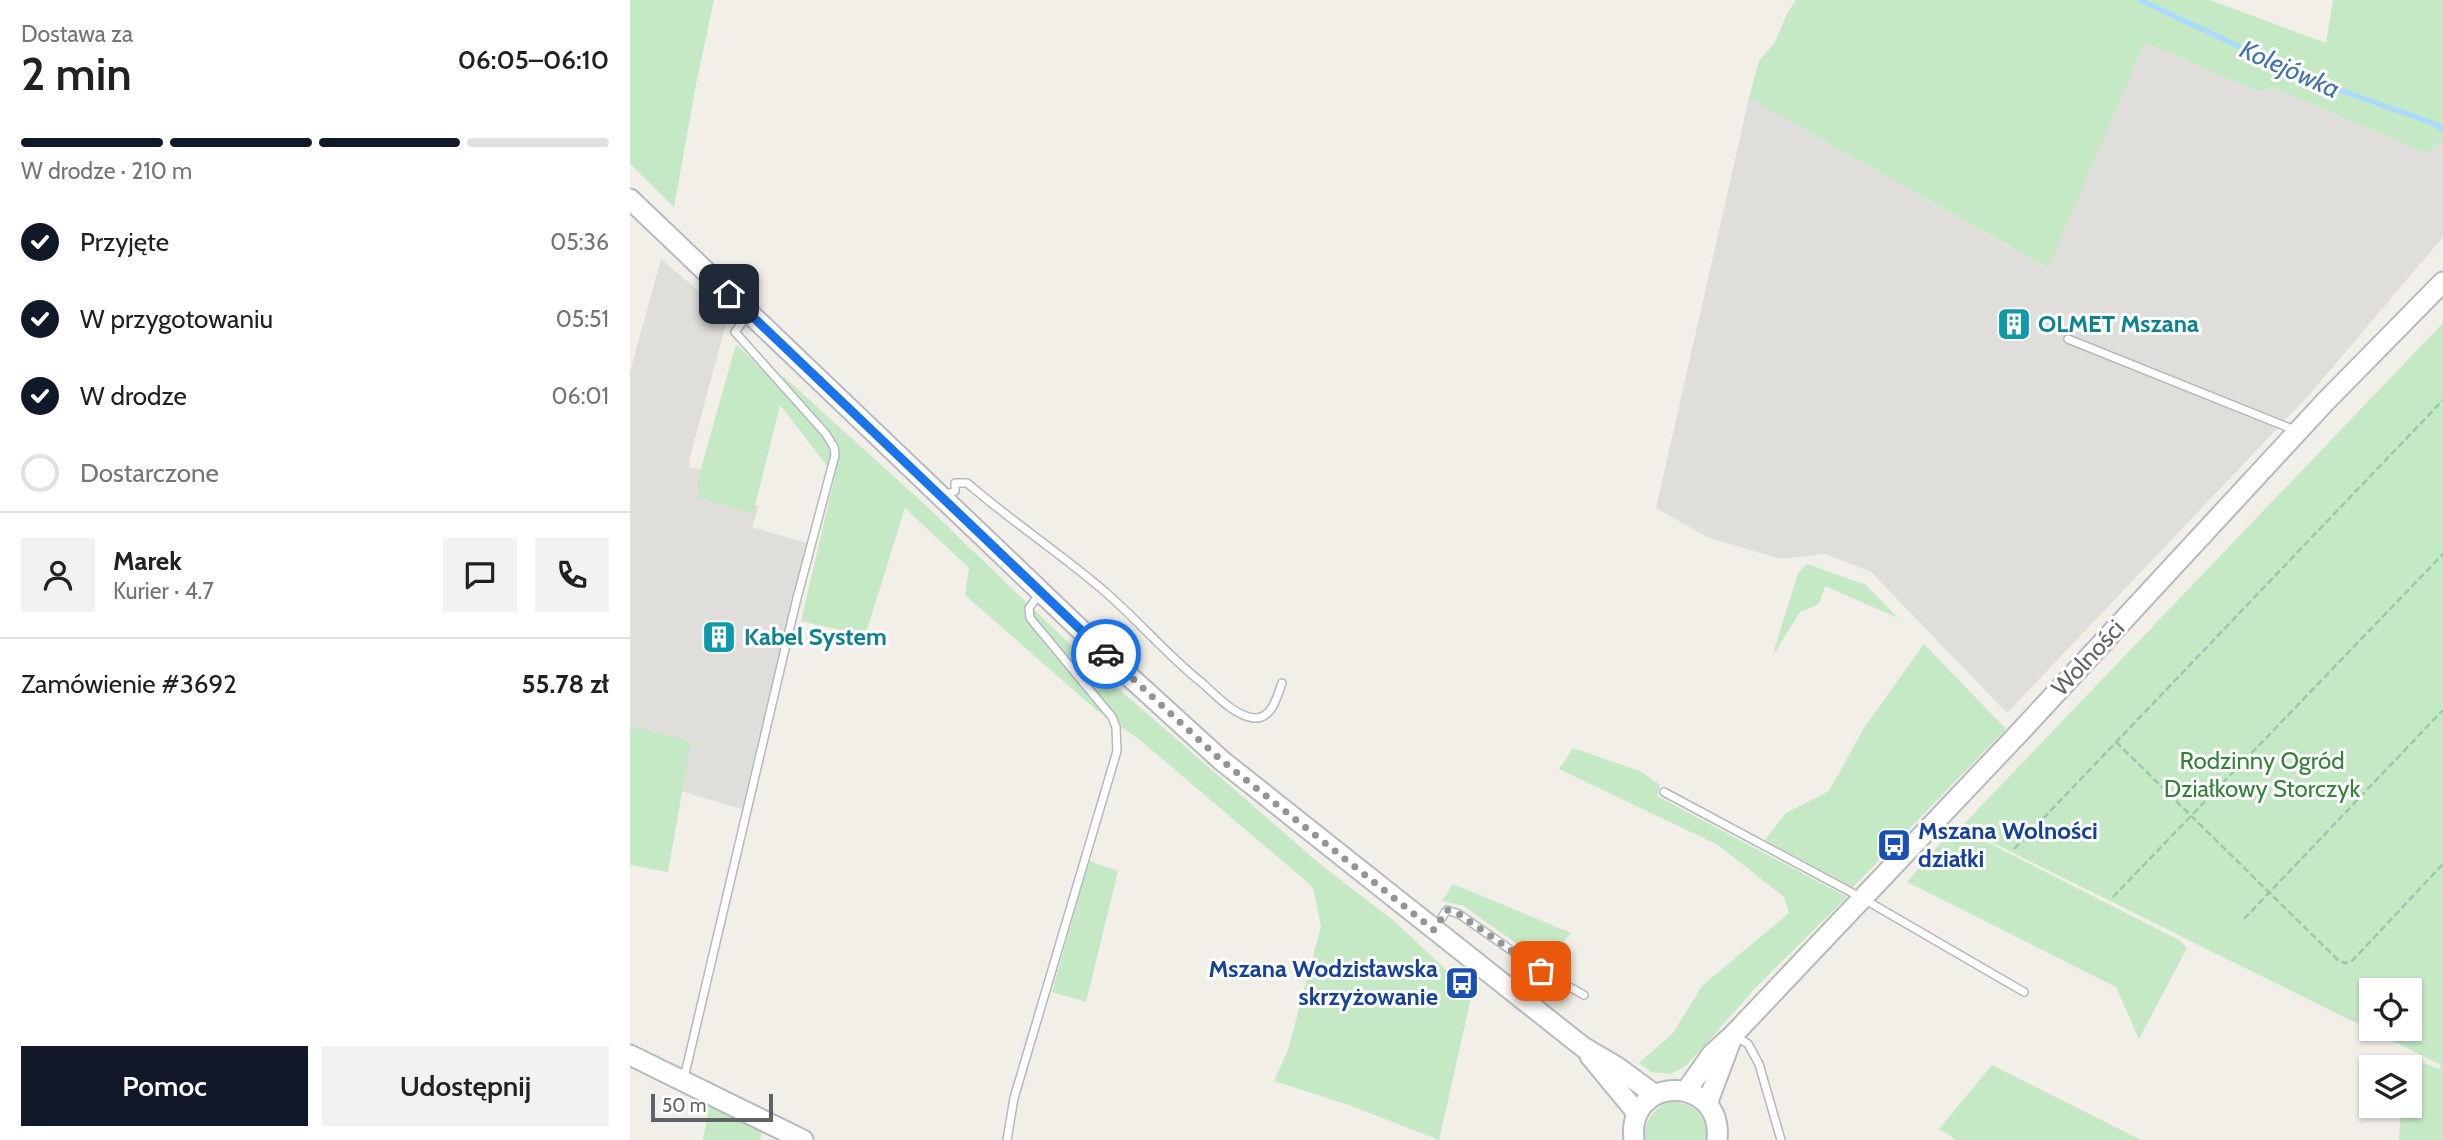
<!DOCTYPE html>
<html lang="pl">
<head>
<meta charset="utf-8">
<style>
	:root { --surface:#fff; --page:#f2f2f2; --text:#202124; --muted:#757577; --line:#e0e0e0; --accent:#111827 }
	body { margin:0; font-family:Cabin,sans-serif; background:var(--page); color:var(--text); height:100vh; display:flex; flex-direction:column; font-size:26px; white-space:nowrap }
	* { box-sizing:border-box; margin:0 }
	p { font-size:23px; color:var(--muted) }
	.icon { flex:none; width:38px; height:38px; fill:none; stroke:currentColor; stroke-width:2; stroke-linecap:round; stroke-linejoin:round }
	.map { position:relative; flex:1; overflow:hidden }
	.details { display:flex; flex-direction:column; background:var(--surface); width:630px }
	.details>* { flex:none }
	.fabs { position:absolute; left:1729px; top:978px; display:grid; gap:14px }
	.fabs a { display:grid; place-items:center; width:63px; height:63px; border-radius:0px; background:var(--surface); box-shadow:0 2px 5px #0004; font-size:35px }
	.scale { position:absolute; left:21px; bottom:18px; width:122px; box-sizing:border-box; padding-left:7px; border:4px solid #5f6368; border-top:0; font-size:19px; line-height:24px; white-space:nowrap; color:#5f6368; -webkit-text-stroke:5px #fff; paint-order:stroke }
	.pin { position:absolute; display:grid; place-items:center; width:60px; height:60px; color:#fff; margin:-30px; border-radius:14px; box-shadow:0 4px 10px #0006 }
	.courier { position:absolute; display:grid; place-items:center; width:70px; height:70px; margin:-35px; border:5px solid #1a73e8; border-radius:50%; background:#fff; color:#222; box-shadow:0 2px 9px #0007 }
	.summary em { font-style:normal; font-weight:600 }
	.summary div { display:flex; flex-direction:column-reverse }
	.summary { display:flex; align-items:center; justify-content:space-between; height:119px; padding:0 21px }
	h1 { font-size:46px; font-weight:600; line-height:52px }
	.bar { display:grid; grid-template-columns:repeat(4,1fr); gap:10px 7px; align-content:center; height:84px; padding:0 21px }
	.bar i { height:9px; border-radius:5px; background:var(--line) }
	.bar .selected { background:var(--accent) }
	.bar p { grid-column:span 4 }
	.line { display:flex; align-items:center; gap:18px; padding:0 21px; border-top:2px solid var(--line) }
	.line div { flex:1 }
	.round { display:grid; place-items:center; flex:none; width:74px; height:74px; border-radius:0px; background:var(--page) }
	ol { padding:0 21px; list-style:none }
	li { display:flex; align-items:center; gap:21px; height:77px }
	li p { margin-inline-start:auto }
	li .icon { padding:7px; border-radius:50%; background:var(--accent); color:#fff; stroke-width:4 }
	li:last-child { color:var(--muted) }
	li i { width:38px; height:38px; border:4px solid var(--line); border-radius:50% }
	.cta { display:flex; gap:14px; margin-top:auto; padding:14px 21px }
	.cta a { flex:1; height:80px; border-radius:0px; background:var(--accent); color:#fff; font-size:28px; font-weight:600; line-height:80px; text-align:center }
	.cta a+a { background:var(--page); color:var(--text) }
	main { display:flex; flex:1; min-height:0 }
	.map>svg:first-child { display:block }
</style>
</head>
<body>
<main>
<section class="details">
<div class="summary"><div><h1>2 min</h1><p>Dostawa za</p></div><em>06:05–06:10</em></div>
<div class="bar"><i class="selected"></i><i class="selected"></i><i class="selected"></i><i></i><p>W drodze · 210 m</p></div>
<ol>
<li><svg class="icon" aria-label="check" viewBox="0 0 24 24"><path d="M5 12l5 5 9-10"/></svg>Przyjęte<p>05:36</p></li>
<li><svg class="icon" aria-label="check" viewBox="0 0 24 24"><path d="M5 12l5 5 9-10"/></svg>W przygotowaniu<p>05:51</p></li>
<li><svg class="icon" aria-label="check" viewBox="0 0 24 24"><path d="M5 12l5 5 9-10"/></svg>W drodze<p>06:01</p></li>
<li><i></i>Dostarczone</li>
</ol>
<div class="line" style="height:126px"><a class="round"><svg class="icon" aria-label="person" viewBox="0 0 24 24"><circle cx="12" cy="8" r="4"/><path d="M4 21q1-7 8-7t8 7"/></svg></a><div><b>Marek</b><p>Kurier · 4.7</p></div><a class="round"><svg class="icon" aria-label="chat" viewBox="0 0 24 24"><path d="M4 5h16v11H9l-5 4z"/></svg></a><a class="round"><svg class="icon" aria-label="phone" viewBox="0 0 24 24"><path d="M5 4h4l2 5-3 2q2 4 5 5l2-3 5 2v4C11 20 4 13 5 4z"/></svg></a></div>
<div class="line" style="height:91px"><div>Zamówienie #3692</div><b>55.78 zł</b></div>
<div class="cta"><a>Pomoc</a><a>Udostępnij</a></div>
</section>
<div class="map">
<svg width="1813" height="1140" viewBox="0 0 1813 1140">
	<rect width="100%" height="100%" fill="#f1efe8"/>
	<!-- industrial -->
	<g fill="#e0deda">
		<polygon points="1515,42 1626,91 1646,89 1798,154 1808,143 1813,145 1813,237 1679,395 1377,713 1241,572 1195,554 1151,559 1077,537 1026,508 1119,98 1417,268"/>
		<polygon points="31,259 98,316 60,457 59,467 74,470 72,493 129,506 122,527 177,543 112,809 44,789 0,728 0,372"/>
	</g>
	<!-- green -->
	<g fill="#c5e8c5" fill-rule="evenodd">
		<polygon points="0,0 84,0 67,79 44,207 0,164"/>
		<polygon points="1166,0 1580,0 1696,43 1703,0 1813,0 1813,145 1808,143 1798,154 1646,89 1626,91 1515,42 1418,268 1119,98 1129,61 1144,44 1158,12"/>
		<path d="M1813,323V1140H1769L1771,1106H1780V1068L1778,1067L1787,1060L1809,1069L1811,1065L1331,827ZM1741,990H1780V1029H1741Z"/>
		<polygon points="106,344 150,387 154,377 292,502 468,671 690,864 764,921 842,994 809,1140 719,1105 644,1081 658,1050 691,926 683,887 510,740 465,709 335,595 339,568 275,508 235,636 171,621 205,476 150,405 123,514 69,498 68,479"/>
		<polygon points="1177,564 1236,585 1268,618 1195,586 1189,604 1170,612 1142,657 1168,573"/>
		<polygon points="1294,644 1376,729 1223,887 1135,840 1156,813 1199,791 1234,728"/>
		<polygon points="0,726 61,741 38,872 0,865"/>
		<polygon points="943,748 1010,771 1030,785 1027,796 1217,897 1128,985 1057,1065 1041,1074 1021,1072 1009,1063 1043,1033 1072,986 1159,913 1154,897 1088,845 929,769"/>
		<polygon points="1325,826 1549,940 1557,948 1509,1039 1486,987 1277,882"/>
		<polygon points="459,861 488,871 456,1002 422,992"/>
		<polygon points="823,884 941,933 915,964 834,906 812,901"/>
		<polygon points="1362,1065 1511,1140 1326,1140 1309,1129"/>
		<path d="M1040,1102C1064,1102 1078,1116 1076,1140H1015C1014,1121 1022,1109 1040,1102Z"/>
		<polygon points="79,1106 132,1132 130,1140 73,1140"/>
	</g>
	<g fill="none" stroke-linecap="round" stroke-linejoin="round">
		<!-- stream -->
		<path stroke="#aadaff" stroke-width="5" d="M1510,0L1689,84C1713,90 1734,99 1757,107C1776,114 1795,118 1813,129"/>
		<!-- lane casing -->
		<g stroke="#b5b8bc" stroke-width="10">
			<g id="lane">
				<polyline points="1438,339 1667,431"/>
				<path d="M312,496L325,491V483H337L342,487C384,523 431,554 473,590C507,619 536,654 571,682C585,694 604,716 624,718C642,719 647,697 652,683"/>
				<polyline points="1034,792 1232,898 1394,992"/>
				<polyline points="804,929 817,910 829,914 911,971 954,995"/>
				<polyline points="1104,1035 1118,1044 1129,1064 1151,1140"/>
				<polyline points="54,1078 166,602 205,455 204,447 196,434 105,332 119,313"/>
				<polyline points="377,1140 384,1098 487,751 486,727 482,717 400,618 399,608 411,592"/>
			</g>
		</g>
		<!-- secondary casing -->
		<g stroke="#b6babf" stroke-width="23">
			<g id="secondary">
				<polyline points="0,199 500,677 591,760 953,1047 987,1067 1025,1095"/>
				<polyline points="0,1055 173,1140"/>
				<polyline points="960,1056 1007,1113"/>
				<polyline points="1056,1091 1082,1054 1104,1034 1390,732 1696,401 1813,282"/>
				<polyline points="1077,1104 1103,1035"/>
				<path d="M1004,1140C996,1074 1094,1074 1087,1140"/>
			</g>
		</g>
		<!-- path -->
		<g stroke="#9cc7a9" stroke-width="2.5" stroke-dasharray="7 3.5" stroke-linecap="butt">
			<polyline points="1486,742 1708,960 1715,963 1721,962 1813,864"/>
			<polyline points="1384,849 1813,400"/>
			<polyline points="1483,897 1813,554"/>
			<polyline points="1614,919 1813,710"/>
		</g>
		<!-- lane -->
		<use href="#lane" stroke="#fff" stroke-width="7"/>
		<!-- secondary -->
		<use href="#secondary" stroke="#fff" stroke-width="19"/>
	</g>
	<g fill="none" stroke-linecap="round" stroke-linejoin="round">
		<!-- done -->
		<polyline stroke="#929495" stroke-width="7" stroke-dasharray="0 12.6" points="476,654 591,760 804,930 817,910 829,914 911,971"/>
		<!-- route -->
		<polyline stroke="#1a73e8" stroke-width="9" points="99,294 476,654"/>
	</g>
	<!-- icons -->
	<defs>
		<g id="building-square" transform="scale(1.75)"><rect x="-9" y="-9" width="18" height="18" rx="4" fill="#0f9aa8" stroke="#fff"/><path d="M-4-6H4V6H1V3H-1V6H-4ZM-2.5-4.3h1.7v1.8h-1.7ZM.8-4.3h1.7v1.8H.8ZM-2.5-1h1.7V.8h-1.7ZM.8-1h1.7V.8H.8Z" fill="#fff"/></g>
		<g id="bus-square" transform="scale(1.75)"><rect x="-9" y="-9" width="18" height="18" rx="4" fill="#1a4fb4" stroke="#fff"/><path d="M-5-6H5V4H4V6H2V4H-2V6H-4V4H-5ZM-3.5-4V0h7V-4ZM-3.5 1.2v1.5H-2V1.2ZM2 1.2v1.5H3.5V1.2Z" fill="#fff"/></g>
	</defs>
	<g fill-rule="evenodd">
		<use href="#building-square" x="1384" y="324"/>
		<use href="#building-square" x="89" y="637"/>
		<use href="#bus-square" x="1264" y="845"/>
		<use href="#bus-square" x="832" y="983"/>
	</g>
	<g text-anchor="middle" stroke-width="6" stroke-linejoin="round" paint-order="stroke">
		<!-- culture labels -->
		<g font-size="24" font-weight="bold" fill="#0d838f" stroke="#fff" text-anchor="start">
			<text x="1408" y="332">OLMET Mszana</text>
			<text x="114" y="645">Kabel System</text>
		</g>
		<!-- street labels -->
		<g font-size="24" fill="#5f6368" stroke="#fff">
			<text transform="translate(1458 658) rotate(-47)" y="8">Wolności</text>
		</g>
		<!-- park labels -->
		<g font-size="24" fill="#348238" stroke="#fff">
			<text x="1632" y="769">Rodzinny Ogród<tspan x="1632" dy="28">Działkowy Storczyk</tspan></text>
		</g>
		<!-- transit labels -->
		<g font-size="24" font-weight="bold" fill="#164399" stroke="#fff" text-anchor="start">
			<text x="1288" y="839">Mszana Wolności<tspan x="1288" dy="28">działki</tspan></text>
			<text x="808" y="977" text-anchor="end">Mszana Wodzisławska<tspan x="808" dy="28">skrzyżowanie</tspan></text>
		</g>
		<!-- water labels -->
		<g font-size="26" font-style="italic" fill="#4174aa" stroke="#fff">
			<text transform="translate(1660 69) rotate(24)" y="9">Kolejówka</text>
		</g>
	</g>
</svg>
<div class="fabs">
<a><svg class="icon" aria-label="locate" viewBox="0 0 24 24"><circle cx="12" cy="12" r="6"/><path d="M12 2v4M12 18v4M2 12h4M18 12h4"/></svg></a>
<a><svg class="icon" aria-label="layers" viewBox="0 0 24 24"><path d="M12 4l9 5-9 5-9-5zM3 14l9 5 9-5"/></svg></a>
</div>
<div class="scale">50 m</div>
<div class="pin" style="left:911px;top:971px;background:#ea580c"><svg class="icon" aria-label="bag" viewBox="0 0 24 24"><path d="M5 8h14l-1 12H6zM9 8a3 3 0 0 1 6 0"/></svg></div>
<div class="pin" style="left:99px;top:294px;background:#1f2937"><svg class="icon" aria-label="home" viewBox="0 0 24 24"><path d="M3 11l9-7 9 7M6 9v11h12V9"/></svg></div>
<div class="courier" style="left:476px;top:654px"><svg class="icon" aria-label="car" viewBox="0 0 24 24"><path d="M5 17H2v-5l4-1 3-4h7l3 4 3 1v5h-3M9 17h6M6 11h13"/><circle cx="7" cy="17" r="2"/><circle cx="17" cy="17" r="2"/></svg></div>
</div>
</main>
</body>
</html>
